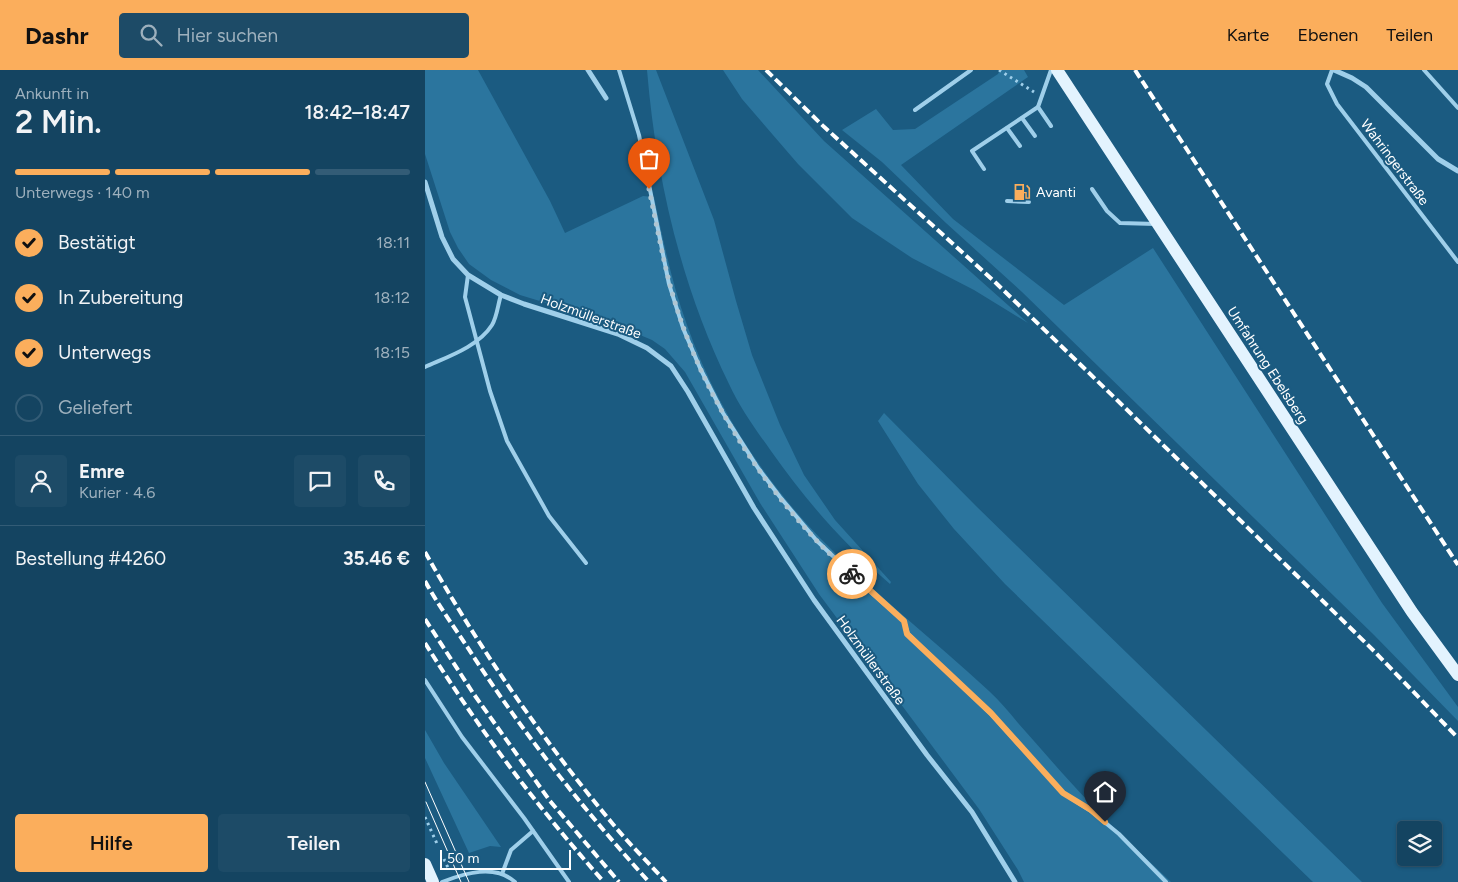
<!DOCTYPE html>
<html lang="de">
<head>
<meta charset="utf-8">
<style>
	:root { --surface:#144461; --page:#1d4b67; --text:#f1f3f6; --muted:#9db0bd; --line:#335c76; --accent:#fbae5c }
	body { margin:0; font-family:Figtree,sans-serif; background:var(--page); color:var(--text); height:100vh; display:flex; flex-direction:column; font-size:19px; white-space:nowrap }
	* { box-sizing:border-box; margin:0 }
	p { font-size:16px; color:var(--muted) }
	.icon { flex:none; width:28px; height:28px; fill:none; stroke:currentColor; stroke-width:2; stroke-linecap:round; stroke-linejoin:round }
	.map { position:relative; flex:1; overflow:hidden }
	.side { display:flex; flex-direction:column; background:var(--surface); width:425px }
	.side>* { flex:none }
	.tools { position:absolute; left:972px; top:751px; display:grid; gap:10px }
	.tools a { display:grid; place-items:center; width:45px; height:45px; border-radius:5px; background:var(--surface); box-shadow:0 1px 4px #0004,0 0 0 1px var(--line); font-size:25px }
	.scale { position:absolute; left:15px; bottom:12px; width:131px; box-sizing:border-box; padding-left:5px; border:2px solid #fff; border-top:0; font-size:14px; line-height:18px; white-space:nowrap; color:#fff; -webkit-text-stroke:4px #1b5b81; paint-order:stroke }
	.pin { position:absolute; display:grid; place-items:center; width:42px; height:42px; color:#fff; margin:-51px -21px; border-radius:50% 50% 50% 0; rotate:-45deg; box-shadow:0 0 5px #0007 }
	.pin .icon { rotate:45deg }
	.courier { position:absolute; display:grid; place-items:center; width:50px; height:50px; margin:-25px; border:4px solid #fbae5c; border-radius:50%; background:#fff; color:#222; box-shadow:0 1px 6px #0007 }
	.overview em { font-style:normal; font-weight:600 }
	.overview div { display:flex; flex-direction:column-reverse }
	.overview { display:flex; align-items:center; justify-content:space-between; height:85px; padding:0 15px }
	h1 { font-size:32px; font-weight:600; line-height:38px }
	.bar { display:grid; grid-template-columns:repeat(4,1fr); gap:8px 5px; align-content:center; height:60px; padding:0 15px }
	.bar i { height:6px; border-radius:4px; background:var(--line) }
	.bar .active { background:var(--accent) }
	.bar p { grid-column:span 4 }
	.line { display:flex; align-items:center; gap:12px; padding:0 15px; border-top:1px solid var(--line) }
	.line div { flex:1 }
	.round { display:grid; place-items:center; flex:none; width:52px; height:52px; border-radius:5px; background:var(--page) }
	ol { padding:0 15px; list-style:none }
	li { display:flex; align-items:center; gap:15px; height:55px }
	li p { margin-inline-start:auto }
	li .icon { padding:5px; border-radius:50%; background:var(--accent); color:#111; stroke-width:4 }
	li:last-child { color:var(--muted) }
	li i { width:28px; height:28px; border:2px solid var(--line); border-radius:50% }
	.cta { display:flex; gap:10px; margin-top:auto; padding:10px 15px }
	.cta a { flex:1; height:58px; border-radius:5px; background:var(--accent); color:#111; font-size:20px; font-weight:600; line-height:58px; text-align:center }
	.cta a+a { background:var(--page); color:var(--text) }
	header { display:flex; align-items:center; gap:30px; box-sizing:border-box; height:70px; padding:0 25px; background:var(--accent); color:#111 }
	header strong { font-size:24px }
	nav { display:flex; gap:28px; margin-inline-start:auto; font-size:18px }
	.search { width:350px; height:45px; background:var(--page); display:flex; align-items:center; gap:12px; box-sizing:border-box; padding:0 18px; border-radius:5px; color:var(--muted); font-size:19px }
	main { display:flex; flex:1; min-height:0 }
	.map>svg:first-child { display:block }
</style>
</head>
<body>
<header>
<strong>Dashr</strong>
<div class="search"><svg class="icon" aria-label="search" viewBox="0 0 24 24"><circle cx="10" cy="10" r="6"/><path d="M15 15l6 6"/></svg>Hier suchen</div>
<nav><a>Karte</a><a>Ebenen</a><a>Teilen</a></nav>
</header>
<main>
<section class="side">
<div class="overview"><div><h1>2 Min.</h1><p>Ankunft in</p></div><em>18:42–18:47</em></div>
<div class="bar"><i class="active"></i><i class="active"></i><i class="active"></i><i></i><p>Unterwegs · 140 m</p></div>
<ol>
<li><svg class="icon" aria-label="check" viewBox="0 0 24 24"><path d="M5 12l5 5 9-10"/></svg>Bestätigt<p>18:11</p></li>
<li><svg class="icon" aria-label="check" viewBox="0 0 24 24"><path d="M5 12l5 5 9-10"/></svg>In Zubereitung<p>18:12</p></li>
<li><svg class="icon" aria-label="check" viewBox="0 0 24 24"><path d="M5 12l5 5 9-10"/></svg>Unterwegs<p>18:15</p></li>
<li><i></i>Geliefert</li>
</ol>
<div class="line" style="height:90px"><a class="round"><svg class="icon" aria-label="person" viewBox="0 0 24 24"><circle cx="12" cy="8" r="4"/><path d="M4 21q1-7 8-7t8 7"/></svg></a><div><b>Emre</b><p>Kurier · 4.6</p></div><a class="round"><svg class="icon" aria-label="chat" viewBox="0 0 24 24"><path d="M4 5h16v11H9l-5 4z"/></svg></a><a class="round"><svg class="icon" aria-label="phone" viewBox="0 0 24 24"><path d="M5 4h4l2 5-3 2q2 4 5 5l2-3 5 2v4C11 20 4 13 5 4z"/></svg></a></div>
<div class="line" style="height:65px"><div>Bestellung #4260</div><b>35.46 €</b></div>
<div class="cta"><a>Hilfe</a><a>Teilen</a></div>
</section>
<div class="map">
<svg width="1033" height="812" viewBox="0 0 1033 812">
	<rect width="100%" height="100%" fill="#1b5b81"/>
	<!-- green -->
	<g fill="#2b759e">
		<path d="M0,0H53L125,131L140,163L218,126L229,127C238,170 247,214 262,255C289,333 337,408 394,467C447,522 508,569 564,621C575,631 584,642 593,653C617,680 640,707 664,732C690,760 719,786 746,812H599L593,800L554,739L394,524L335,433L260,302L240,279L227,270L184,252L95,225L66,210L44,194L33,178L25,162L0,84Z"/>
		<path d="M222,0H231L289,150L311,231L327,285L355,355L379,405L410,450L466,512L465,514C418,473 382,432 346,381C331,360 315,338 304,314C256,216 231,108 222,0Z"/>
		<polygon points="298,0 333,0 399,71 603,253 549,220 487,188 427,148 373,94 317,29"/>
		<polygon points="575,0 599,0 603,7 476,95 528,149 639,235 728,178 957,533 1033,637 1033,651 949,565 597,222 521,153 457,92 417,60 451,39 468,60 490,59 573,4"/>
		<polygon points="459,343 551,436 937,812 888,812 580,514 529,459 493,414 453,351"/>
		<polygon points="0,660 19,693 76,777 65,776 44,783 0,688"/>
	</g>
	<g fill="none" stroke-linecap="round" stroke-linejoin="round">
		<!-- path -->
		<g stroke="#9fcfea" stroke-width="3" stroke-dasharray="2.5 4" stroke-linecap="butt">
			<polyline points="574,0 609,22"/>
			<polyline points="0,747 13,776"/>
			<polyline points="19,789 24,800"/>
		</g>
		<!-- service -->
		<g stroke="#9fcfea" stroke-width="4">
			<polyline points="194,0 214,65 244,214 258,258 275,298 298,343 333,398 355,427 392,471 449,525 479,551 483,564 565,643 638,723 666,741 694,764 741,812"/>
			<polyline points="907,0 902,14 912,34 1033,192"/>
			<polyline points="999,0 1033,38"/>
			<polyline points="490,40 546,0"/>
			<polyline points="597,48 610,66"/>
			<polyline points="626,56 613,37 626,0"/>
			<polyline points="582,58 595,76"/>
			<polyline points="559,99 547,81 613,37"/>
			<polyline points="667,119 682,141 695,153 731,154"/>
			<polyline points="582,131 604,132"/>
			<polyline points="43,205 40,227 65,321 82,371 124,446 161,493"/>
			<path d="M0,297C22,287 53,277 67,255C72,247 73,234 76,225"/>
			<polyline points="0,610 37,667 99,748 144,812"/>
			<polyline points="77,804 86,780 108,761"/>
			<path d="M17,812C40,803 70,794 90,812"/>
		</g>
		<!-- minor -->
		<g stroke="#9fcfea" stroke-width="5">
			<polyline points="163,0 181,28"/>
			<polyline points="909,0 927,8 941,17 1013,89 1033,101"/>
			<polyline points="0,112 17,167 28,189 43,205 76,225 99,234 193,264 222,278 246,296 263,322 329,438 389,530 502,685 547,742 590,812"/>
		</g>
		<!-- primary -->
		<g stroke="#e3f3fe" stroke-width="12">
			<polyline points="632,0 987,542 1033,605"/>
			<polyline points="0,794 8,812"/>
		</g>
		<!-- tram -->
		<g stroke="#fff" stroke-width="1">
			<polyline points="0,712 44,812"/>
			<polyline points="1,732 36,812"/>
		</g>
		<!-- rail -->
		<g stroke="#fff" stroke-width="4" stroke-dasharray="9 4" stroke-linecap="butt">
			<polyline points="341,0 396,54 571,213 692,330 950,582 1033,668"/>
			<polyline points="710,0 1033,495"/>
			<path d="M0,482C54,578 117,669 187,753C204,774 223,792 241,812"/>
			<path d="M0,511C12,533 27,554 41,575C95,659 157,738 224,812"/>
			<polyline points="0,549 48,623 125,731 194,812"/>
			<path d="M0,573C53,658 113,738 179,812"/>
		</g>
	</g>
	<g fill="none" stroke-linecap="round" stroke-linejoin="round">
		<!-- done -->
		<path stroke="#afc6d3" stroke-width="5" stroke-dasharray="0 9" d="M224,119C234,166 242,214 259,259C287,336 335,410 391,470C402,482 415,493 427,504"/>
		<!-- route -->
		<polyline stroke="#fbae5c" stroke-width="6" points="427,504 479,551 482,564 566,643 638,723 666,740 680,752"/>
	</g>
	<!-- icons -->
	<defs>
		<g id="fuel-bare" transform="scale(1.35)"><path d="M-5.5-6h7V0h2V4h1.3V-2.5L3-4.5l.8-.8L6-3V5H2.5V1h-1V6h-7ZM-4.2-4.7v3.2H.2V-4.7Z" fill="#fbae5c" stroke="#1b5b81" stroke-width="2.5" paint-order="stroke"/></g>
	</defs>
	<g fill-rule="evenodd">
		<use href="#fuel-bare" x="597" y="122"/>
	</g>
	<g text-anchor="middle" stroke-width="4" stroke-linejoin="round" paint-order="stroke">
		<!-- street labels -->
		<g font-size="14" fill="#fff" stroke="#1b5b81">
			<text transform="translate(970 92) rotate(53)" y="5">Wahringerstraße</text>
			<text transform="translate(166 246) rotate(20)" y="5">Holzmüllerstraße</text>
			<text transform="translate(843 295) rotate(57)" y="5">Umfahrung Ebelsberg</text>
			<text transform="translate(446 590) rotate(54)" y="5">Holzmüllerstraße</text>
		</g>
		<!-- poi labels -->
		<g font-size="14" fill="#fff" stroke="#1b5b81" text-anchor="start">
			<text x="611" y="127">Avanti</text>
		</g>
	</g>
</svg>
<div class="tools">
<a><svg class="icon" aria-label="layers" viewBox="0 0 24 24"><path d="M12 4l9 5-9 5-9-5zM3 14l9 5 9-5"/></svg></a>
</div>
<div class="scale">50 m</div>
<div class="pin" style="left:224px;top:119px;background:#ea580c"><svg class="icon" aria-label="bag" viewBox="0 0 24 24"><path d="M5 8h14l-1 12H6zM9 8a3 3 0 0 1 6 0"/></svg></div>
<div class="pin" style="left:680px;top:752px;background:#1f2937"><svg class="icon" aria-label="home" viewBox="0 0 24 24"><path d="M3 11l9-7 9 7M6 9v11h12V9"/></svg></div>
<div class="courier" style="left:427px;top:504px"><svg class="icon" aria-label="bike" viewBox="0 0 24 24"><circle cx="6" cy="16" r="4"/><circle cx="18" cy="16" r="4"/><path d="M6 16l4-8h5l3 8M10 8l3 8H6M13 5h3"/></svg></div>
</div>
</main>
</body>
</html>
